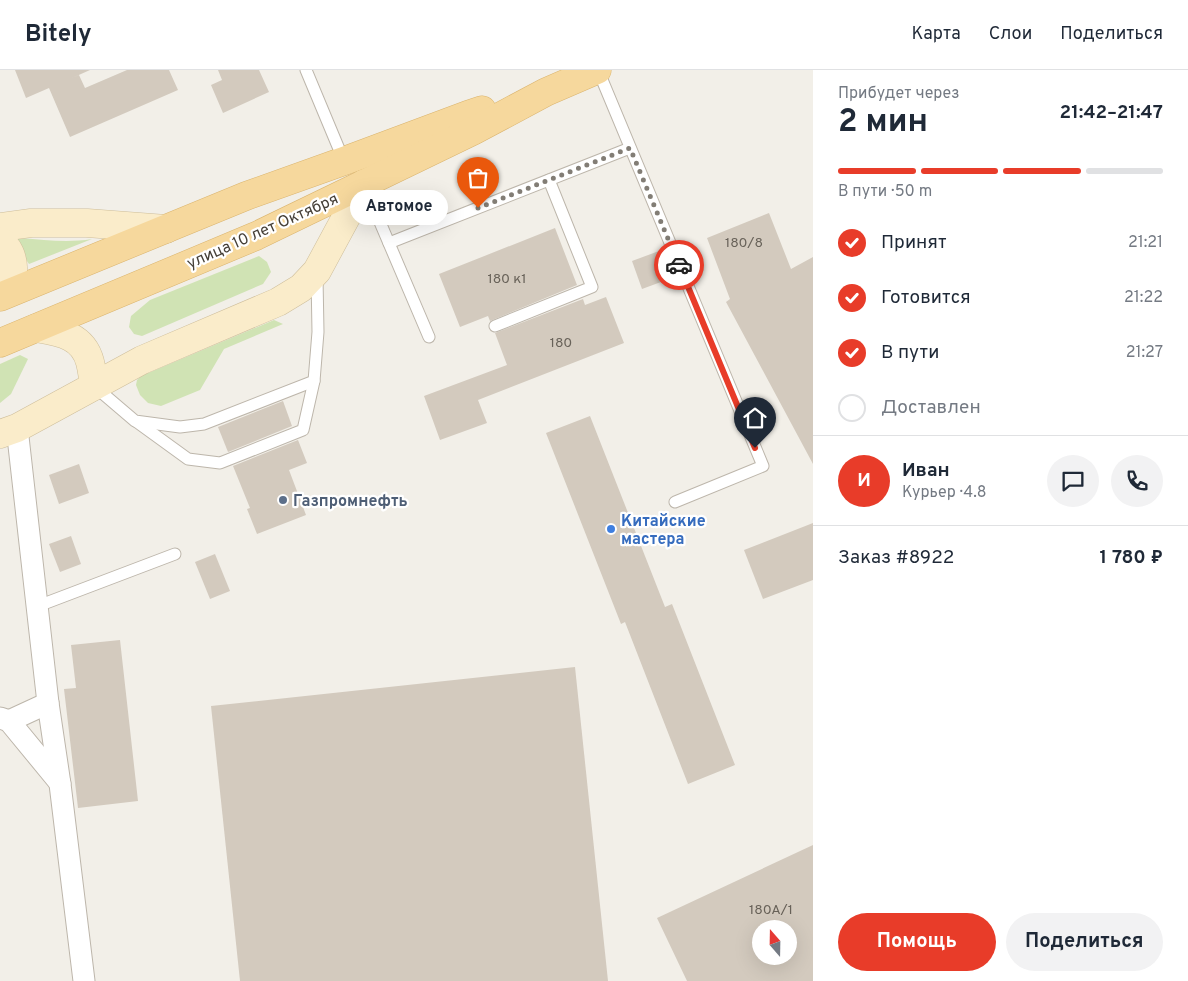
<!DOCTYPE html>
<html lang="ru">
<head>
<meta charset="utf-8">
<style>
	:root { --surface:#fff; --page:#f2f2f3; --text:#1f2937; --muted:#747a83; --line:#e0e1e3; --accent:#e83c29 }
	body { margin:0; font-family:Overpass,sans-serif; background:var(--page); color:var(--text); height:100vh; display:flex; flex-direction:column; font-size:19px; white-space:nowrap }
	* { box-sizing:border-box; margin:0 }
	p { font-size:16px; color:var(--muted) }
	.icon { flex:none; width:28px; height:28px; fill:none; stroke:currentColor; stroke-width:2; stroke-linecap:round; stroke-linejoin:round }
	.map { position:relative; flex:1; overflow:hidden }
	.details { display:flex; flex-direction:column; background:var(--surface); width:375px }
	.details>* { flex:none }
	.needle { width:32px; rotate:340deg }
	.buttons { position:absolute; left:752px; top:850px; display:grid; gap:10px }
	.buttons a { display:grid; place-items:center; width:45px; height:45px; border-radius:50%; background:var(--surface); box-shadow:0 5px 20px #0002; font-size:25px }
	.pin { position:absolute; display:grid; place-items:center; width:42px; height:42px; color:#fff; margin:-51px -21px; border-radius:50% 50% 50% 0; rotate:-45deg; box-shadow:0 0 5px #0007 }
	.pin .icon { rotate:45deg }
	.courier { position:absolute; display:grid; place-items:center; width:50px; height:50px; margin:-25px; border:4px solid #e83c29; border-radius:50%; background:#fff; color:#222; box-shadow:0 1px 6px #0007 }
	.bubble { position:absolute; height:35px; border-radius:18px; background:var(--surface); box-shadow:0 5px 20px #0002; font-size:16px; font-weight:700; line-height:35px; text-align:center }
	.overview em { font-style:normal; font-weight:700 }
	.overview div { display:flex; flex-direction:column-reverse }
	.overview { display:flex; align-items:center; justify-content:space-between; height:85px; padding:0 25px }
	h1 { font-size:32px; font-weight:700; line-height:38px }
	.bar { display:grid; grid-template-columns:repeat(4,1fr); gap:8px 5px; align-content:center; height:60px; padding:0 25px }
	.bar i { height:6px; border-radius:4px; background:var(--line) }
	.bar .on { background:var(--accent) }
	.bar p { grid-column:span 4 }
	.line { display:flex; align-items:center; gap:12px; padding:0 25px; border-top:1px solid var(--line) }
	.line div { flex:1 }
	.round { display:grid; place-items:center; flex:none; width:52px; height:52px; border-radius:26px; background:var(--page) }
	ol { padding:0 25px; list-style:none }
	li { display:flex; align-items:center; gap:15px; height:55px }
	li p { margin-inline-start:auto }
	li .icon { padding:5px; border-radius:50%; background:var(--accent); color:#fff; stroke-width:4 }
	li:last-child { color:var(--muted) }
	li i { width:28px; height:28px; border:2px solid var(--line); border-radius:50% }
	.primary-button { display:flex; gap:10px; margin-top:auto; padding:10px 25px }
	.primary-button a { flex:1; height:58px; border-radius:30px; background:var(--accent); color:#fff; font-size:20px; font-weight:700; line-height:58px; text-align:center }
	.primary-button a+a { background:var(--page); color:var(--text) }
	header { display:flex; align-items:center; gap:30px; box-sizing:border-box; height:70px; padding:0 25px; background:var(--surface); border-bottom:1px solid var(--line) }
	header strong { font-size:24px }
	nav { display:flex; gap:28px; margin-inline-start:auto; font-size:18px }
	main { display:flex; flex:1; min-height:0 }
	.map>svg:first-child { display:block }
</style>
</head>
<body>
<header>
<strong>Bitely</strong>
<nav><a>Карта</a><a>Слои</a><a>Поделиться</a></nav>
</header>
<main>
<div class="map">
<svg width="813" height="911" viewBox="0 0 813 911">
	<rect width="100%" height="100%" fill="#f2efe8"/>
	<!-- green -->
	<g fill="#d0e3b4">
		<path d="M21,168C45,170 68,173 92,169L29,194L23,185L4,169Z"/>
		<polygon points="259,186 267,192 271,202 263,214 142,266 134,264 129,257 131,246 150,230"/>
		<polygon points="274,250 283,254 224,279 200,320 161,336 148,333 140,325 136,315 137,310 141,306"/>
		<polygon points="20,285 28,289 11,324 0,333 0,294"/>
	</g>
	<!-- building -->
	<g fill="#d3cabe" fill-rule="evenodd">
		<polygon points="15,0 90,0 72,8 79,5 85,18 127,0 169,0 178,20 70,67 49,18 26,28"/>
		<polygon points="218,0 259,0 269,22 223,43 211,15 222,10"/>
		<polygon points="769,143 791,199 813,187 813,394 726,232 730,229 707,168"/>
		<polygon points="555,158 577,215 490,251 488,246 460,257 439,204"/>
		<polygon points="659,181 669,209 642,219 632,191"/>
		<polygon points="606,227 624,273 478,330 487,353 440,370 424,326 507,295 495,263 583,229 585,235"/>
		<polygon points="283,331 292,356 228,382 218,357"/>
		<polygon points="590,346 665,537 672,534 735,695 688,714 625,552 621,554 546,363"/>
		<polygon points="298,370 307,393 289,400 306,445 257,464 247,439 250,438 233,396"/>
		<polygon points="79,394 89,423 59,434 49,405"/>
		<polygon points="813,453 813,510 763,529 744,480"/>
		<polygon points="71,466 81,494 60,502 49,474"/>
		<polygon points="215,484 230,521 210,529 195,492"/>
		<polygon points="120,570 138,731 78,738 64,619 76,618 71,575"/>
		<polygon points="575,597 608,911 240,911 211,636"/>
		<path d="M813,775V911H687L657,848ZM761,859H789V886H761Z"/>
	</g>
	<g fill="none" stroke-linecap="round" stroke-linejoin="round">
		<!-- lane casing -->
		<g stroke="#bdb6ab" stroke-width="13">
			<g id="lane">
				<polyline points="306,0 344,91"/>
				<polyline points="598,0 763,396 675,432"/>
				<polyline points="365,117 429,267"/>
				<polyline points="389,173 630,78"/>
				<polyline points="495,256 592,217 549,110"/>
				<polyline points="94,316 135,351 180,357 204,354 314,311 318,262 317,207"/>
				<polyline points="137,352 188,389 220,393 303,360 314,311"/>
				<polyline points="38,536 175,484"/>
			</g>
		</g>
		<!-- street casing -->
		<g stroke="#bdb6ab" stroke-width="23">
			<g id="street">
				<polyline points="17,358 48,633 60,714 84,911"/>
				<polyline points="0,648 9,651 60,713"/>
				<polyline points="9,651 48,633"/>
			</g>
		</g>
		<!-- secondary casing -->
		<g stroke="#cebe9b" stroke-width="29">
			<g id="secondary">
				<polyline points="0,157 31,153 87,153 166,159"/>
				<path d="M0,171C17,183 18,214 0,225"/>
				<path d="M36,258C59,262 83,265 90,292C92,300 93,308 94,316"/>
				<polyline points="0,364 17,358 142,290 278,232 301,218 317,201 364,114"/>
			</g>
		</g>
		<!-- primary casing -->
		<g stroke="#dab46e" stroke-width="29">
			<g id="primary">
				<polyline points="0,227 246,126 344,91 467,45 482,40"/>
				<polyline points="0,273 256,166 473,61 546,22 597,0"/>
			</g>
		</g>
		<!-- lane -->
		<use href="#lane" stroke="#fff" stroke-width="11"/>
		<!-- street -->
		<use href="#street" stroke="#fff" stroke-width="21"/>
		<!-- secondary -->
		<use href="#secondary" stroke="#faecca" stroke-width="28"/>
		<!-- primary -->
		<use href="#primary" stroke="#f6d89d" stroke-width="28"/>
	</g>
	<g fill="none" stroke-linecap="round" stroke-linejoin="round">
		<!-- done -->
		<polyline stroke="#827d75" stroke-width="5" stroke-dasharray="0 9" points="478,138 630,78 679,195"/>
		<!-- route -->
		<polyline stroke="#e83c29" stroke-width="6" points="679,195 755,378"/>
	</g>
	<!-- markers -->
	<circle fill="#5c6f8a" stroke="#fff" stroke-width="2" cx="283" cy="430" r="5"/>
	<circle fill="#3f7fe0" stroke="#fff" stroke-width="2" cx="611" cy="459" r="5"/>
	<g text-anchor="middle" stroke-width="4.5" stroke-linejoin="round" paint-order="stroke">
		<!-- number labels -->
		<g font-size="14" fill="#686259">
			<text x="744" y="177">180/8</text>
			<text x="507" y="213">180 к1</text>
			<text x="561" y="277">180</text>
			<text x="771" y="844">180А/1</text>
		</g>
		<!-- street labels -->
		<g font-size="16" fill="#453f37" stroke="#fff">
			<text transform="translate(262 160) rotate(-24)" y="6">улица 10 лет Октября</text>
		</g>
		<!-- service labels -->
		<g font-size="16" font-weight="bold" fill="#4e5e75" stroke="#fff" text-anchor="start">
			<text x="293" y="436">Газпромнефть</text>
		</g>
		<!-- shop labels -->
		<g font-size="16" font-weight="bold" fill="#366cbe" stroke="#fff" text-anchor="start">
			<text x="621" y="456">Китайские<tspan x="621" dy="18">мастера</tspan></text>
		</g>
	</g>
</svg>
<div class="buttons">
<a><svg class="needle" viewBox="-14 -14 28 28"><path d="M0-13l5 13h-10z" fill="#e53935"/><path d="M0 13l5-13h-10z" fill="#747a83"/></svg></a>
</div>
<div class="pin" style="left:478px;top:138px;background:#ea580c"><svg class="icon" aria-label="bag" viewBox="0 0 24 24"><path d="M5 8h14l-1 12H6zM9 8a3 3 0 0 1 6 0"/></svg></div>
<div class="pin" style="left:755px;top:378px;background:#1f2937"><svg class="icon" aria-label="home" viewBox="0 0 24 24"><path d="M3 11l9-7 9 7M6 9v11h12V9"/></svg></div>
<div class="courier" style="left:679px;top:195px"><svg class="icon" aria-label="car" viewBox="0 0 24 24"><path d="M5 17H2v-5l4-1 3-4h7l3 4 3 1v5h-3M9 17h6M6 11h13"/><circle cx="7" cy="17" r="2"/><circle cx="17" cy="17" r="2"/></svg></div>
<div class="bubble" style="left:350px;top:120px;width:98px">Автомое</div>
</div>
<section class="details">
<div class="overview"><div><h1>2 мин</h1><p>Прибудет через</p></div><em>21:42–21:47</em></div>
<div class="bar"><i class="on"></i><i class="on"></i><i class="on"></i><i></i><p>В пути · 50 m</p></div>
<ol>
<li><svg class="icon" aria-label="check" viewBox="0 0 24 24"><path d="M5 12l5 5 9-10"/></svg>Принят<p>21:21</p></li>
<li><svg class="icon" aria-label="check" viewBox="0 0 24 24"><path d="M5 12l5 5 9-10"/></svg>Готовится<p>21:22</p></li>
<li><svg class="icon" aria-label="check" viewBox="0 0 24 24"><path d="M5 12l5 5 9-10"/></svg>В пути<p>21:27</p></li>
<li><i></i>Доставлен</li>
</ol>
<div class="line" style="height:90px"><b class="round" style="background:var(--accent);color:#fff">И</b><div><b>Иван</b><p>Курьер · 4.8</p></div><a class="round"><svg class="icon" aria-label="chat" viewBox="0 0 24 24"><path d="M4 5h16v11H9l-5 4z"/></svg></a><a class="round"><svg class="icon" aria-label="phone" viewBox="0 0 24 24"><path d="M5 4h4l2 5-3 2q2 4 5 5l2-3 5 2v4C11 20 4 13 5 4z"/></svg></a></div>
<div class="line" style="height:65px"><div>Заказ #8922</div><b>1 780 ₽</b></div>
<div class="primary-button"><a>Помощь</a><a>Поделиться</a></div>
</section>
</main>
</body>
</html>
